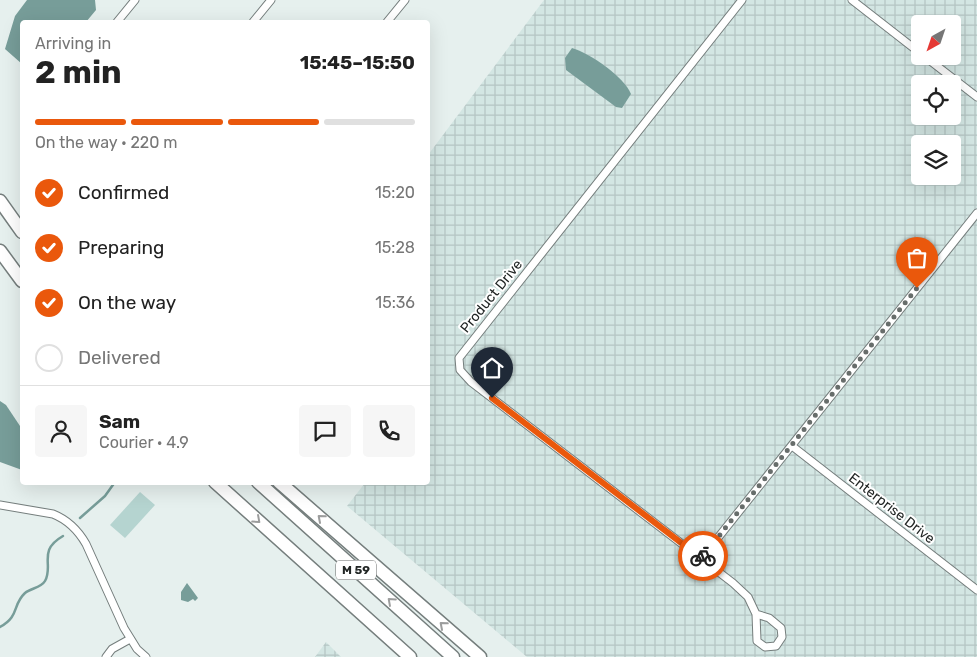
<!DOCTYPE html>
<html lang="en">
<head>
<meta charset="utf-8">
<style>
	:root { --surface:#fff; --page:#f6f6f6; --text:#222; --muted:#767676; --line:#e0e0e0; --accent:#ea580c }
	body { margin:0; font-family:Rubik,sans-serif; background:var(--page); color:var(--text); height:100vh; display:flex; flex-direction:column; font-size:19px; white-space:nowrap }
	* { box-sizing:border-box; margin:0 }
	p { font-size:16px; color:var(--muted) }
	.icon { flex:none; width:28px; height:28px; fill:none; stroke:currentColor; stroke-width:2; stroke-linecap:round; stroke-linejoin:round }
	.map { position:relative; flex:1; overflow:hidden }
	.sheet { position:absolute; left:20px; top:20px; width:410px; height:465px; display:flex; flex-direction:column; background:var(--surface); border-radius:5px; box-shadow:0 5px 20px #0002 }
	.sheet>* { flex:none }
	.needle { width:32px; rotate:220deg }
	.fabs { position:absolute; left:911px; top:15px; display:grid; gap:10px }
	.fabs a { display:grid; place-items:center; width:50px; height:50px; border-radius:5px; background:var(--surface); box-shadow:0 5px 20px #0002; font-size:25px }
	.pin { position:absolute; display:grid; place-items:center; width:42px; height:42px; color:#fff; margin:-51px -21px; border-radius:50% 50% 50% 0; rotate:-45deg; box-shadow:0 0 5px #0007 }
	.pin .icon { rotate:45deg }
	.courier { position:absolute; display:grid; place-items:center; width:50px; height:50px; margin:-25px; border:4px solid #ea580c; border-radius:50%; background:#fff; color:#222; box-shadow:0 1px 6px #0007 }
	.headline em { font-style:normal; font-weight:700 }
	.headline div { display:flex; flex-direction:column-reverse }
	.headline { display:flex; align-items:center; justify-content:space-between; height:85px; padding:0 15px }
	h1 { font-size:32px; font-weight:700; line-height:38px }
	.bar { display:grid; grid-template-columns:repeat(4,1fr); gap:8px 5px; align-content:center; height:60px; padding:0 15px }
	.bar i { height:6px; border-radius:4px; background:var(--line) }
	.bar .active { background:var(--accent) }
	.bar p { grid-column:span 4 }
	.line { display:flex; align-items:center; gap:12px; padding:0 15px; border-top:1px solid var(--line) }
	.line div { flex:1 }
	.round { display:grid; place-items:center; flex:none; width:52px; height:52px; border-radius:5px; background:var(--page) }
	ol { padding:0 15px; list-style:none }
	li { display:flex; align-items:center; gap:15px; height:55px }
	li p { margin-inline-start:auto }
	li .icon { padding:5px; border-radius:50%; background:var(--accent); color:#fff; stroke-width:4 }
	li:last-child { color:var(--muted) }
	li i { width:28px; height:28px; border:2px solid var(--line); border-radius:50% }
	.map>svg:first-child { display:block }
</style>
</head>
<body>
<div class="map">
<svg width="977" height="657" viewBox="0 0 977 657">
	<defs>
		<pattern id="industrial-grid" width="8" height="8" patternUnits="userSpaceOnUse" patternTransform="scale(1.25)"><rect width="8" height="8" fill="#d3e6e3"/><path d="M0 4h8M4 0v8" fill="none" stroke="#b5c5c3"/></pattern>
	</defs>
	<rect width="100%" height="100%" fill="#e6f0ee"/>
	<!-- industrial -->
	<g fill="url(#industrial-grid)" fill-rule="evenodd">
		<path d="M544,0H977V657H527L347,506L365,483L428,482V155ZM920,24H952V56H920ZM920,84H952V116H920ZM920,144H952V176H920Z"/>
		<polygon points="326,642 341,657 315,657"/>
	</g>
	<!-- pitch -->
	<polygon fill="#b5d4d0" points="140,492 155,505 125,538 110,525"/>
	<!-- water -->
	<g fill="#779d99">
		<polygon points="27,0 95,0 96,10 86,22 22,22 22,64 5,49 15,16"/>
		<path d="M572,48C590,53 624,77 631,94L622,108L616,107L566,70L565,58Z"/>
		<polygon points="0,401 6,405 22,429 22,470 0,462"/>
		<polygon points="187,583 198,598 195,601 193,599 188,602 181,600 181,592"/>
	</g>
	<g fill="none" stroke-linecap="round" stroke-linejoin="round">
		<!-- stream -->
		<g stroke="#779d99" stroke-width="2.5">
			<polyline points="356,482 358,482"/>
			<polyline points="80,518 105,496 115,482"/>
			<path d="M0,627C20,616 12,605 25,593C31,588 41,588 45,581C54,565 37,551 63,536"/>
		</g>
		<!-- minor casing -->
		<g stroke="#757e7d" stroke-width="9">
			<g id="minor">
				<polyline points="742,0 459,358 460,370 471,382 733,583 748,597 756,614 757,641 765,647 776,646 782,637 781,628 769,618 756,614"/>
				<polyline points="852,0 920,53"/>
				<polyline points="117,22 135,0"/>
				<polyline points="253,22 271,0"/>
				<polyline points="387,22 405,0"/>
				<polyline points="924,56 977,97"/>
				<polyline points="792,446 977,590"/>
				<path d="M0,505L53,514C68,520 78,530 86,544L124,628L137,649L146,657"/>
				<polyline points="701,559 977,213"/>
				<polyline points="106,657 112,649 130,639"/>
			</g>
		</g>
		<!-- motorway casing -->
		<g stroke="#757e7d" stroke-width="15">
			<g id="motorway">
				<polyline points="0,201 22,232"/>
				<polyline points="0,251 22,281"/>
				<polyline points="215,482 410,657"/>
				<polyline points="258,482 453,657"/>
				<polyline points="279,482 480,657"/>
			</g>
		</g>
		<!-- minor -->
		<use href="#minor" stroke="#fff" stroke-width="7"/>
		<!-- motorway -->
		<use href="#motorway" stroke="#fff" stroke-width="12"/>
	</g>
	<!-- one-way arrows -->
	<defs><path id="oneway-chevron" d="M-2-3.5L2.5 0L-2 3.5" fill="none" stroke-width="1.6" stroke-linecap="round" stroke-linejoin="round" transform="scale(1.25)"/></defs>
	<g stroke="#9c9d9d">
		<use href="#oneway-chevron" transform="translate(321 518) rotate(-139)"/>
		<use href="#oneway-chevron" transform="translate(257 520) rotate(42)"/>
		<use href="#oneway-chevron" transform="translate(391 601) rotate(-138)"/>
		<use href="#oneway-chevron" transform="translate(443 625) rotate(-139)"/>
	</g>
	<g fill="none" stroke-linecap="round" stroke-linejoin="round">
		<!-- done -->
		<polyline stroke="#676d6b" stroke-width="5" stroke-dasharray="0 9" points="703,556 917,288"/>
		<!-- route -->
		<polyline stroke="#ea580c" stroke-width="6" points="492,398 701,558 703,556"/>
	</g>
	<g text-anchor="middle" stroke-width="4" stroke-linejoin="round" paint-order="stroke">
		<!-- shield labels -->
		<rect fill="#fff" stroke="#646766" stroke-width="1" x="336" y="560.5" width="40" height="19" rx="4"/>
		<g font-size="12" font-weight="bold" fill="#222625">
			<text x="356" y="574">M 59</text>
		</g>
		<!-- street labels -->
		<g font-size="14" fill="#222625" stroke="#fff">
			<text transform="translate(491 296) rotate(-51)" y="5">Product Drive</text>
			<text transform="translate(892 508) rotate(38)" y="5">Enterprise Drive</text>
		</g>
	</g>
</svg>
<div class="fabs">
<a><svg class="needle" viewBox="-14 -14 28 28"><path d="M0-13l5 13h-10z" fill="#e53935"/><path d="M0 13l5-13h-10z" fill="#767676"/></svg></a>
<a><svg class="icon" aria-label="locate" viewBox="0 0 24 24"><circle cx="12" cy="12" r="6"/><path d="M12 2v4M12 18v4M2 12h4M18 12h4"/></svg></a>
<a><svg class="icon" aria-label="layers" viewBox="0 0 24 24"><path d="M12 4l9 5-9 5-9-5zM3 14l9 5 9-5"/></svg></a>
</div>
<div class="pin" style="left:917px;top:288px;background:#ea580c"><svg class="icon" aria-label="bag" viewBox="0 0 24 24"><path d="M5 8h14l-1 12H6zM9 8a3 3 0 0 1 6 0"/></svg></div>
<div class="pin" style="left:492px;top:398px;background:#1f2937"><svg class="icon" aria-label="home" viewBox="0 0 24 24"><path d="M3 11l9-7 9 7M6 9v11h12V9"/></svg></div>
<div class="courier" style="left:703px;top:556px"><svg class="icon" aria-label="bike" viewBox="0 0 24 24"><circle cx="6" cy="16" r="4"/><circle cx="18" cy="16" r="4"/><path d="M6 16l4-8h5l3 8M10 8l3 8H6M13 5h3"/></svg></div>
<section class="sheet">
<div class="headline"><div><h1>2 min</h1><p>Arriving in</p></div><em>15:45–15:50</em></div>
<div class="bar"><i class="active"></i><i class="active"></i><i class="active"></i><i></i><p>On the way · 220 m</p></div>
<ol>
<li><svg class="icon" aria-label="check" viewBox="0 0 24 24"><path d="M5 12l5 5 9-10"/></svg>Confirmed<p>15:20</p></li>
<li><svg class="icon" aria-label="check" viewBox="0 0 24 24"><path d="M5 12l5 5 9-10"/></svg>Preparing<p>15:28</p></li>
<li><svg class="icon" aria-label="check" viewBox="0 0 24 24"><path d="M5 12l5 5 9-10"/></svg>On the way<p>15:36</p></li>
<li><i></i>Delivered</li>
</ol>
<div class="line" style="height:90px"><a class="round"><svg class="icon" aria-label="person" viewBox="0 0 24 24"><circle cx="12" cy="8" r="4"/><path d="M4 21q1-7 8-7t8 7"/></svg></a><div><b>Sam</b><p>Courier · 4.9</p></div><a class="round"><svg class="icon" aria-label="chat" viewBox="0 0 24 24"><path d="M4 5h16v11H9l-5 4z"/></svg></a><a class="round"><svg class="icon" aria-label="phone" viewBox="0 0 24 24"><path d="M5 4h4l2 5-3 2q2 4 5 5l2-3 5 2v4C11 20 4 13 5 4z"/></svg></a></div>
</section>
</div>
</body>
</html>
